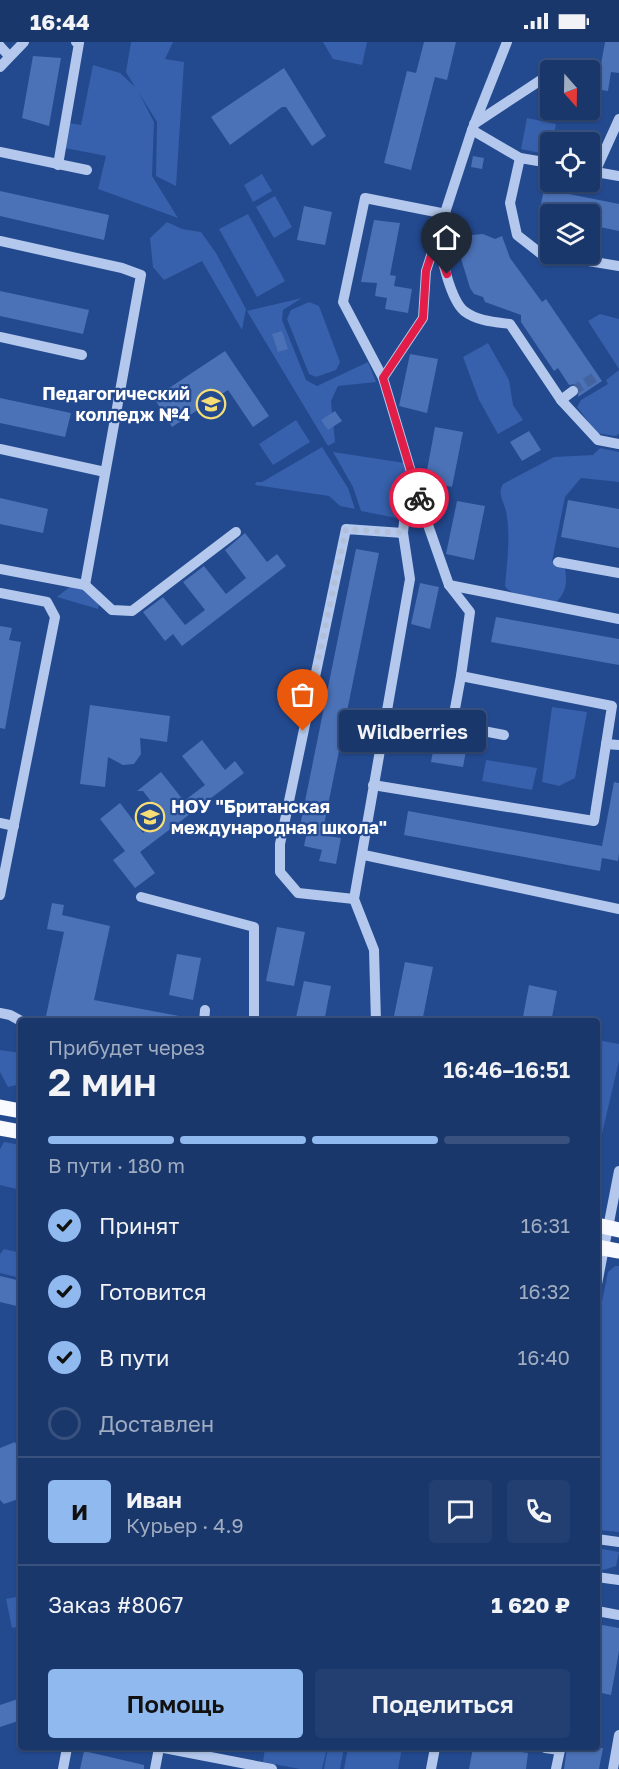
<!DOCTYPE html>
<html lang="ru">
<head>
<meta charset="utf-8">
<style>
	:root { --surface:#1a376b; --page:#233f71; --text:#f1f3f6; --muted:#9facc1; --line:#38517e; --accent:#90b9f0 }
	body { margin:0; font-family:"Golos Text",sans-serif; background:var(--page); color:var(--text); height:100vh; display:flex; flex-direction:column; font-size:22px; white-space:nowrap }
	* { box-sizing:border-box; margin:0 }
	p { font-size:20px; color:var(--muted) }
	.icon { flex:none; width:33px; height:33px; fill:none; stroke:currentColor; stroke-width:2; stroke-linecap:round; stroke-linejoin:round }
	.map { position:relative; flex:1; overflow:hidden }
	.details { position:absolute; left:18px; top:976px; width:582px; height:732px; display:flex; flex-direction:column; background:var(--surface); border-radius:6px; box-shadow:0 2px 4px #0004,0 0 0 2px var(--line) }
	.details>* { flex:none }
	.needle { width:39px; rotate:160deg }
	.fabs { position:absolute; left:540px; top:18px; display:grid; gap:12px }
	.fabs a { display:grid; place-items:center; width:60px; height:60px; border-radius:6px; background:var(--surface); box-shadow:0 2px 4px #0004,0 0 0 2px var(--line); font-size:30px }
	.pin { position:absolute; display:grid; place-items:center; width:51px; height:51px; color:#fff; margin:-62px -26px; border-radius:50% 50% 50% 0; rotate:-45deg; box-shadow:0 0 6px #0007 }
	.pin .icon { rotate:45deg }
	.courier { position:absolute; display:grid; place-items:center; width:60px; height:60px; margin:-30px; border:4px solid #e11d48; border-radius:50%; background:#fff; color:#222; box-shadow:0 2px 8px #0007 }
	.bubble { position:absolute; height:42px; border-radius:6px; background:var(--surface); box-shadow:0 2px 4px #0004,0 0 0 2px var(--line); font-size:20px; font-weight:600; line-height:42px; text-align:center }
	.overview em { font-style:normal; font-weight:600 }
	.overview div { display:flex; flex-direction:column-reverse }
	.overview { display:flex; align-items:center; justify-content:space-between; height:102px; padding:0 30px }
	h1 { font-size:39px; font-weight:600; line-height:45px }
	.bar { display:grid; grid-template-columns:repeat(4,1fr); gap:9px 6px; align-content:center; height:72px; padding:0 30px }
	.bar i { height:8px; border-radius:4px; background:var(--line) }
	.bar .selected { background:var(--accent) }
	.bar p { grid-column:span 4 }
	.line { display:flex; align-items:center; gap:15px; padding:0 30px; border-top:2px solid var(--line) }
	.line div { flex:1 }
	.round { display:grid; place-items:center; flex:none; width:63px; height:63px; border-radius:6px; background:var(--page) }
	ol { padding:0 30px; list-style:none }
	li { display:flex; align-items:center; gap:18px; height:66px }
	li p { margin-inline-start:auto }
	li .icon { padding:6px; border-radius:50%; background:var(--accent); color:#111; stroke-width:4 }
	li:last-child { color:var(--muted) }
	li i { width:33px; height:33px; border:3px solid var(--line); border-radius:50% }
	.action { display:flex; gap:12px; margin-top:auto; padding:12px 30px }
	.action a { flex:1; height:69px; border-radius:6px; background:var(--accent); color:#111; font-size:24px; font-weight:600; line-height:69px; text-align:center }
	.action a+a { background:var(--page); color:var(--text) }
	.status { display:flex; justify-content:space-between; align-items:center; height:42px; padding:0 30px; background:var(--surface); direction:ltr }
	.status svg { height:16px; fill:currentColor }
	.map>svg:first-child { display:block }
</style>
</head>
<body>
<div class="status"><b>16:44</b><svg viewBox="0 0 49 12"><path d="M0 12V9h3v3zM5 12V6h3v6zM10 12V3h3v9zM15 12V0h3v12zM26 1h20v11H26zM47 4h2v5h-2z"/></svg></div>
<div class="map">
<svg width="619" height="1727" viewBox="0 0 619 1727">
	<rect width="100%" height="100%" fill="#23498f"/>
	<!-- green -->
	<g fill="#3761ac">
		<polygon points="131,0 173,0 165,17 184,20 176,144 156,134 157,80 139,51 154,80 152,134 178,176 98,147 106,114 65,106 69,81 81,83 93,23 120,31 135,45 126,30"/>
		<polygon points="323,0 367,0 362,23 333,17"/>
		<polygon points="527,76 556,82 550,113 521,107"/>
		<polygon points="262,132 272,149 253,160 244,143"/>
		<polygon points="275,154 292,185 274,196 256,165"/>
		<polygon points="248,172 285,239 257,255 219,187"/>
		<polygon points="167,180 182,187 201,190 216,211 246,267 242,288 202,219 164,238 153,225 150,196"/>
		<polygon points="302,256 283,268 282,278 306,338 317,344 368,320 376,340 338,344 331,359 335,400 328,404 247,269"/>
		<polygon points="309,260 319,264 340,320 336,328 316,335 309,332 287,277 291,268"/>
		<polygon points="600,272 619,277 619,327 588,279"/>
		<polygon points="488,301 509,338 513,363 523,378 498,392 479,358 463,315"/>
		<polygon points="619,328 619,392 615,394 597,391 577,365 581,358 608,342 606,338"/>
		<polygon points="296,378 310,400 273,423 259,402"/>
		<polygon points="322,405 348,446 355,467 340,464 329,454 255,443 256,440 262,440"/>
		<path d="M600,406L619,410V440L581,436L565,455L552,519L565,526C567,539 567,551 555,561C540,559 514,557 505,544C507,520 511,494 506,469C504,460 497,452 503,442L554,415L593,413Z"/>
		<polygon points="333,410 405,421 416,460 402,477 361,469 353,445"/>
		<polygon points="71,544 101,550 98,567 57,555"/>
		<polygon points="552,665 587,670 575,736 559,744 542,740"/>
		<polygon points="486,718 537,726 532,748 482,739"/>
		<polygon points="597,998 619,1002 619,1019 601,1096 597,1090"/>
		<polygon points="0,1008 21,1011 21,1042 8,1045 0,1030"/>
		<polygon points="4,1100 21,1103 21,1148 0,1143 0,1107"/>
		<polygon points="4,1207 21,1211 21,1236 0,1231 0,1212"/>
		<polygon points="615,1224 619,1224 619,1490 597,1488 597,1284 608,1230"/>
		<polygon points="597,1506 619,1510 616,1524 597,1530"/>
		<polygon points="21,1554 21,1584 12,1586 6,1557"/>
		<polygon points="265,1706 327,1706 322,1727 300,1727 263,1720"/>
		<polygon points="328,1706 344,1706 340,1727 324,1727"/>
		<polygon points="348,1706 402,1706 398,1727 344,1727"/>
	</g>
	<!-- building -->
	<g fill="#4b71b6">
		<polygon points="424,0 456,0 447,38 435,35 411,128 384,121 407,29 416,31"/>
		<polygon points="605,0 619,0 619,31 611,30 608,49 590,46 590,31 599,33"/>
		<polygon points="33,14 61,16 49,84 22,76"/>
		<polygon points="284,26 326,94 312,104 286,65 282,65 230,103 211,75"/>
		<polygon points="473,114 484,116 482,127 471,125"/>
		<polygon points="544,147 619,162 619,189 590,183 590,172 550,175 539,172"/>
		<polygon points="0,149 109,173 104,198 0,174"/>
		<polygon points="304,164 332,170 325,203 297,198"/>
		<polygon points="374,178 400,181 390,233 396,234 394,244 412,247 408,271 385,267 387,256 375,254 377,241 361,240"/>
		<polygon points="483,192 495,197 502,194 510,216 542,260 546,257 602,339 578,355 579,345 575,342 569,343 558,326 554,329 521,280 521,273 485,260 483,255 474,252 470,246 459,210 464,208 472,193"/>
		<polygon points="0,249 89,268 83,292 0,274"/>
		<polygon points="282,289 288,307 278,310 272,292"/>
		<polygon points="225,309 269,374 253,385 228,348 172,385 154,356"/>
		<polygon points="410,312 438,317 427,371 399,364"/>
		<polygon points="0,356 71,371 65,395 0,381"/>
		<polygon points="335,369 342,379 328,388 321,378"/>
		<polygon points="435,385 463,390 452,445 425,439"/>
		<polygon points="529,389 541,408 522,419 510,400"/>
		<polygon points="0,456 48,467 43,491 0,482"/>
		<polygon points="568,458 619,467 619,506 561,495"/>
		<polygon points="457,459 485,464 474,518 446,512"/>
		<polygon points="245,491 267,520 277,512 286,524 182,604 173,592 165,599 143,570 163,555 185,583 205,568 183,540 204,524 226,552 246,536 225,508"/>
		<polygon points="356,507 379,511 322,793 341,796 336,822 319,819 322,808 304,804 307,790 299,789"/>
		<polygon points="420,541 439,545 430,587 411,582"/>
		<polygon points="496,575 619,597 619,623 491,600"/>
		<polygon points="0,584 12,586 9,598 21,600 5,687 0,686"/>
		<polygon points="90,663 170,674 167,700 140,696 141,712 134,722 123,723 108,715 105,745 80,742"/>
		<polygon points="436,693 468,698 463,725 431,720"/>
		<polygon points="202,698 225,728 235,719 244,731 140,810 155,831 135,846 113,818 125,809 100,777 120,761 143,791 163,775 143,749 137,749 161,730 184,759 205,743 182,714"/>
		<polygon points="614,740 619,741 619,811 618,819 602,816 600,829 404,793 408,769 602,804"/>
		<polygon points="52,861 64,863 62,873 110,884 94,958 179,974 178,980 71,980 46,974 64,890 47,887"/>
		<polygon points="277,885 305,890 294,944 266,939"/>
		<polygon points="177,912 201,916 193,958 169,953"/>
		<polygon points="405,920 433,925 422,980 394,974"/>
		<polygon points="304,939 331,944 324,980 295,980"/>
		<polygon points="529,943 557,949 551,980 522,980"/>
		<polygon points="0,1234 21,1239 21,1265 0,1260"/>
		<polygon points="15,1400 18,1407 21,1406 21,1456 4,1462 0,1458 0,1406"/>
		<polygon points="597,1582 619,1586 619,1609 611,1653 597,1650"/>
		<polygon points="21,1656 21,1678 0,1685 0,1663"/>
		<polygon points="473,1706 497,1706 528,1711 526,1727 469,1727"/>
		<polygon points="567,1706 603,1706 599,1727 564,1727"/>
		<polygon points="84,1709 144,1723 144,1727 80,1727"/>
	</g>
	<g fill="none" stroke-linecap="round" stroke-linejoin="round">
		<!-- minor-tunnel -->
		<polyline stroke="#4464a0" stroke-width="10" stroke-dasharray="10 5" stroke-linecap="butt" points="573,349 598,333"/>
		<!-- minor -->
		<g stroke="#b3c8ec" stroke-width="10">
			<polyline points="0,4 9,14"/>
			<polyline points="0,25 24,0"/>
			<polyline points="474,82 550,32"/>
			<polyline points="472,88 520,116 550,121"/>
			<polyline points="0,110 87,128"/>
			<polyline points="520,116 510,161 517,193 540,211 619,224"/>
			<polyline points="58,123 79,1 76,0"/>
			<polyline points="590,129 619,134"/>
			<polyline points="595,130 619,77"/>
			<path d="M440,198C440,214 451,258 464,269C477,279 494,280 510,282L561,358L573,349"/>
			<polyline points="0,199 122,226 141,233 85,543 0,527"/>
			<polyline points="0,295 82,313"/>
			<polyline points="383,336 343,260 365,156 446,172"/>
			<polyline points="561,358 598,398 619,402"/>
			<polyline points="0,407 105,430"/>
			<polyline points="558,520 619,531"/>
			<polyline points="85,543 112,568 132,569 236,490"/>
			<polyline points="449,543 619,577"/>
			<polyline points="0,551 47,560 55,575 0,853"/>
			<polyline points="461,634 452,683 504,693"/>
			<polyline points="606,702 619,703"/>
			<polyline points="373,743 594,779 612,664 461,634 470,570 449,543 421,463 383,336 423,276 426,229 472,88 507,0"/>
			<polyline points="0,781 14,784"/>
			<polyline points="364,813 619,867"/>
			<polyline points="141,855 254,885 254,980"/>
			<polyline points="354,857 298,851 280,830 280,802 346,487 403,491"/>
			<polyline points="0,971 10,973 23,980"/>
			<polyline points="204,980 205,968"/>
			<polyline points="376,980 374,908 354,857 410,537 403,491 405,470 421,461"/>
			<polyline points="597,1242 619,1129"/>
			<polyline points="597,1497 619,1500"/>
			<polyline points="597,1535 619,1538"/>
			<polyline points="597,1569 619,1573"/>
			<polyline points="164,1706 272,1727"/>
			<polyline points="545,1706 560,1708 560,1706"/>
			<polyline points="63,1727 67,1706"/>
			<polyline points="155,1727 159,1706"/>
			<polyline points="431,1727 435,1706"/>
			<polyline points="556,1727 560,1708"/>
			<polyline points="613,1727 619,1693"/>
		</g>
		<!-- major -->
		<g stroke="#f8faff" stroke-width="15">
			<polyline points="0,1065 21,1069"/>
			<polyline points="0,1086 21,1090"/>
			<polyline points="597,1183 619,1188"/>
			<polyline points="597,1205 619,1209"/>
		</g>
	</g>
	<g fill="none" stroke-linecap="round" stroke-linejoin="round">
		<!-- done -->
		<polyline stroke="#b2bfd8" stroke-width="6" stroke-dasharray="0 10.8" points="303,689 346,487 403,491 405,470 421,461 419,456"/>
		<!-- route -->
		<polyline stroke="#e11d48" stroke-width="8" points="419,456 383,336 423,276 426,229 440,186 440,214 447,232"/>
	</g>
	<!-- icons -->
	<defs>
		<g id="university-ring" transform="scale(1.5)"><circle r="9.5" fill="#23498f" stroke="#f7dd75" stroke-width="1.5"/><path d="M0-5L7-2L0 1L-7-2ZM-4 1L0 2.5L4 1V4Q0 6-4 4Z" fill="#f7dd75"/></g>
		<g id="school-ring" transform="scale(1.5)"><circle r="9.5" fill="#23498f" stroke="#f7dd75" stroke-width="1.5"/><path d="M0-5L7-2L0 1L-7-2ZM-4 1L0 2.5L4 1V4Q0 6-4 4Z" fill="#f7dd75"/></g>
	</defs>
	<g fill-rule="evenodd">
		<use href="#university-ring" x="211" y="362"/>
		<use href="#school-ring" x="150" y="775"/>
	</g>
	<g text-anchor="middle" stroke-width="4.5" stroke-linejoin="round" paint-order="stroke">
		<!-- poi labels -->
		<g font-size="18" font-weight="bold" fill="#fff" stroke="#23498f" text-anchor="end">
			<text x="190" y="358">Педагогический<tspan x="190" dy="21">колледж №4</tspan></text>
			<text x="171" y="771" text-anchor="start">НОУ "Британская<tspan x="171" dy="21">международная школа"</tspan></text>
		</g>
	</g>
</svg>
<div class="fabs">
<a><svg class="needle" viewBox="-14 -14 28 28"><path d="M0-13l5 13h-10z" fill="#e53935"/><path d="M0 13l5-13h-10z" fill="#9facc1"/></svg></a>
<a><svg class="icon" aria-label="locate" viewBox="0 0 24 24"><circle cx="12" cy="12" r="6"/><path d="M12 2v4M12 18v4M2 12h4M18 12h4"/></svg></a>
<a><svg class="icon" aria-label="layers" viewBox="0 0 24 24"><path d="M12 4l9 5-9 5-9-5zM3 14l9 5 9-5"/></svg></a>
</div>
<div class="pin" style="left:303px;top:689px;background:#ea580c"><svg class="icon" aria-label="bag" viewBox="0 0 24 24"><path d="M5 8h14l-1 12H6zM9 8a3 3 0 0 1 6 0"/></svg></div>
<div class="pin" style="left:447px;top:232px;background:#1f2937"><svg class="icon" aria-label="home" viewBox="0 0 24 24"><path d="M3 11l9-7 9 7M6 9v11h12V9"/></svg></div>
<div class="courier" style="left:419px;top:456px"><svg class="icon" aria-label="bike" viewBox="0 0 24 24"><circle cx="6" cy="16" r="4"/><circle cx="18" cy="16" r="4"/><path d="M6 16l4-8h5l3 8M10 8l3 8H6M13 5h3"/></svg></div>
<div class="bubble" style="left:339px;top:668px;width:147px">Wildberries</div>
<section class="details">
<div class="overview"><div><h1>2 мин</h1><p>Прибудет через</p></div><em>16:46–16:51</em></div>
<div class="bar"><i class="selected"></i><i class="selected"></i><i class="selected"></i><i></i><p>В пути · 180 m</p></div>
<ol>
<li><svg class="icon" aria-label="check" viewBox="0 0 24 24"><path d="M5 12l5 5 9-10"/></svg>Принят<p>16:31</p></li>
<li><svg class="icon" aria-label="check" viewBox="0 0 24 24"><path d="M5 12l5 5 9-10"/></svg>Готовится<p>16:32</p></li>
<li><svg class="icon" aria-label="check" viewBox="0 0 24 24"><path d="M5 12l5 5 9-10"/></svg>В пути<p>16:40</p></li>
<li><i></i>Доставлен</li>
</ol>
<div class="line" style="height:108px"><b class="round" style="background:var(--accent);color:#111">И</b><div><b>Иван</b><p>Курьер · 4.9</p></div><a class="round"><svg class="icon" aria-label="chat" viewBox="0 0 24 24"><path d="M4 5h16v11H9l-5 4z"/></svg></a><a class="round"><svg class="icon" aria-label="phone" viewBox="0 0 24 24"><path d="M5 4h4l2 5-3 2q2 4 5 5l2-3 5 2v4C11 20 4 13 5 4z"/></svg></a></div>
<div class="line" style="height:78px"><div>Заказ #8067</div><b>1 620 ₽</b></div>
<div class="action"><a>Помощь</a><a>Поделиться</a></div>
</section>
</div>
</body>
</html>
